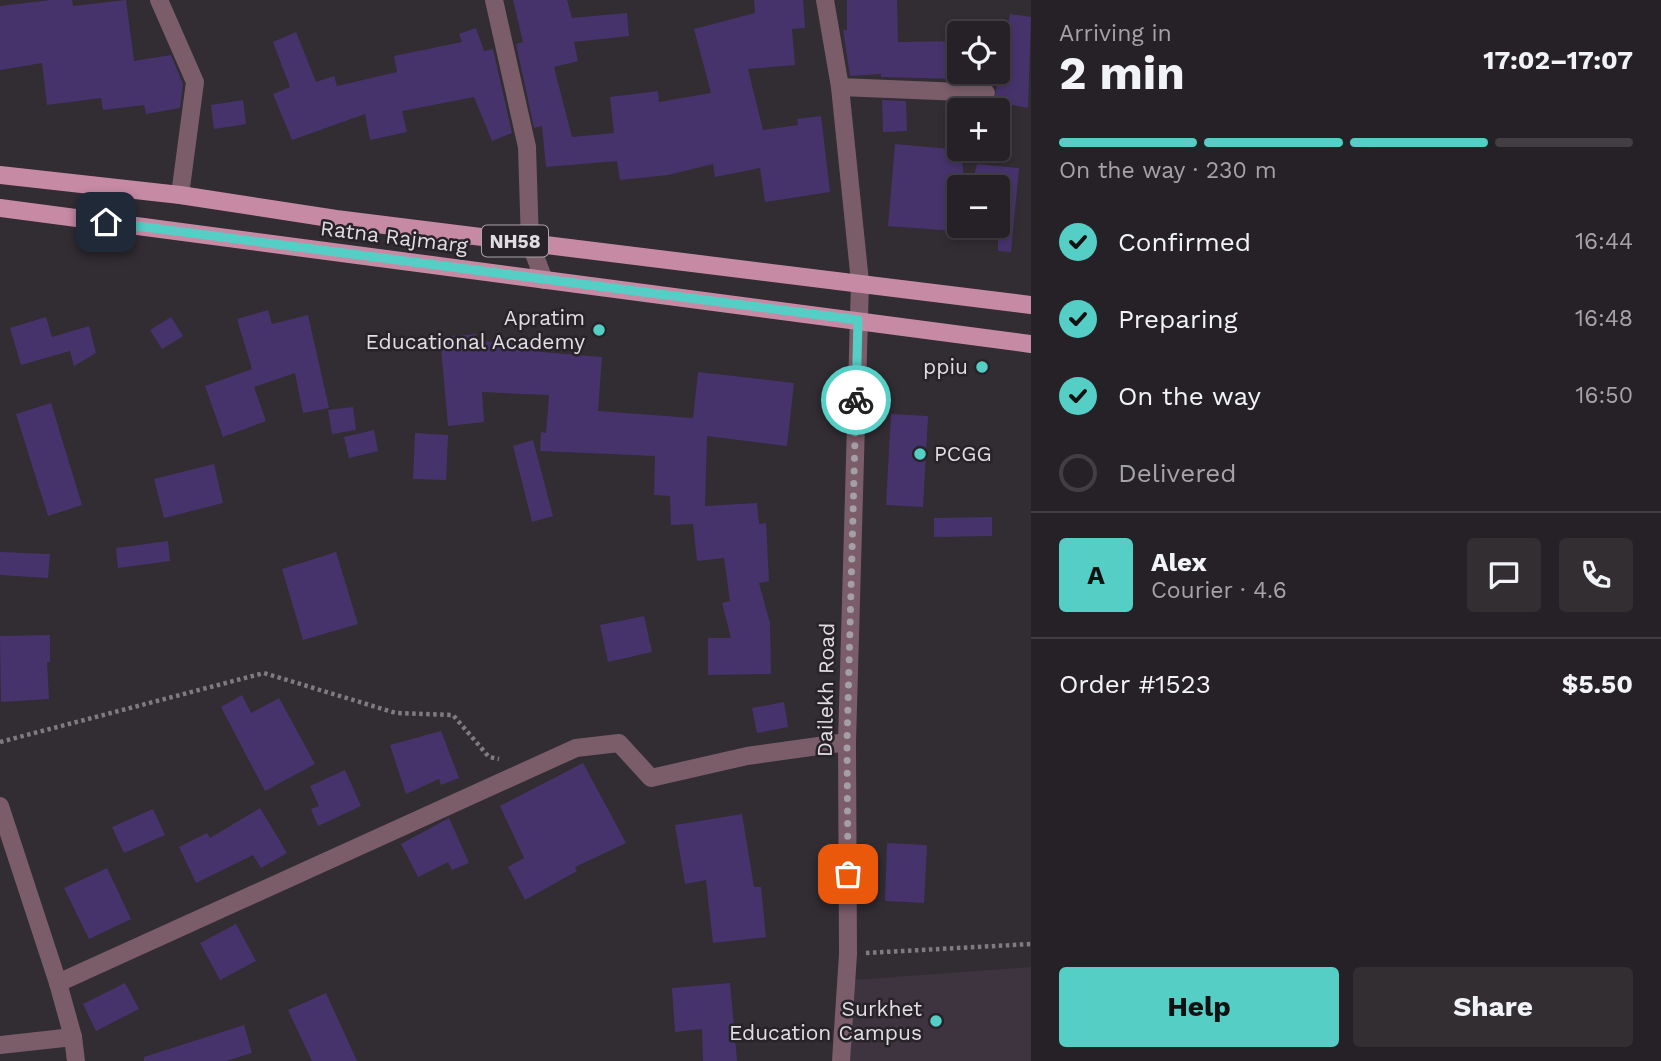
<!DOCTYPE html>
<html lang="en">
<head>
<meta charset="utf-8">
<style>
	:root { --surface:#262126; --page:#322e32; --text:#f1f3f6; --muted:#a4a3a7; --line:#423e43; --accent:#55cec5 }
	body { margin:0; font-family:"Work Sans",sans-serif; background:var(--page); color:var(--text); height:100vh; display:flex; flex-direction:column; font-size:26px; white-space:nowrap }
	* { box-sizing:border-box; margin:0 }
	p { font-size:23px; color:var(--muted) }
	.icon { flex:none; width:38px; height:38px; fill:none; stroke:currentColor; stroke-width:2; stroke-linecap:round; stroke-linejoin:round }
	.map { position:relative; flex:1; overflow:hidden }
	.sheet { display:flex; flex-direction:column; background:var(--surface); width:630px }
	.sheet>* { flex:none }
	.fabs { position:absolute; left:947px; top:21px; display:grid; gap:14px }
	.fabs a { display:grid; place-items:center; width:63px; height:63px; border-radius:7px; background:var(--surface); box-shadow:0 4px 10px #0003,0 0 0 2px var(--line); font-size:35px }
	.pin { position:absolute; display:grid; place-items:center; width:60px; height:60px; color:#fff; margin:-30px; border-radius:14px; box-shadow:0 4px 10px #0006 }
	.courier { position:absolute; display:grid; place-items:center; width:70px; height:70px; margin:-35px; border:5px solid #55cec5; border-radius:50%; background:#fff; color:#222; box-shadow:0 2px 9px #0007 }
	.headline em { font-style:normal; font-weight:700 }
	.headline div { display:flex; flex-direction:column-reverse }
	.headline { display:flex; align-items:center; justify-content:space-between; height:119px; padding:0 28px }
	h1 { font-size:46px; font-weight:700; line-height:52px }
	.bar { display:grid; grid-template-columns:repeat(4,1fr); gap:10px 7px; align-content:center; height:84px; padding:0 28px }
	.bar i { height:9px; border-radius:5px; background:var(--line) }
	.bar .active { background:var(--accent) }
	.bar p { grid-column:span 4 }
	.line { display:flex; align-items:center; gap:18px; padding:0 28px; border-top:2px solid var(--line) }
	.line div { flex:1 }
	.round { display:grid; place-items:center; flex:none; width:74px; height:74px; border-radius:7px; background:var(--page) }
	ol { padding:0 28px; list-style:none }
	li { display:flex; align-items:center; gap:21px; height:77px }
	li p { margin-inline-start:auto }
	li .icon { padding:7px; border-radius:50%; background:var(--accent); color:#111; stroke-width:4 }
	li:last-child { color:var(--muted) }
	li i { width:38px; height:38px; border:4px solid var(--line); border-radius:50% }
	.action { display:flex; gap:14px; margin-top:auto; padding:14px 28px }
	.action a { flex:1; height:80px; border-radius:7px; background:var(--accent); color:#111; font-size:28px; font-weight:700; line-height:80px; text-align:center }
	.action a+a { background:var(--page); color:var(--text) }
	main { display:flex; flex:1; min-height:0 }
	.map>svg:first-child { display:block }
</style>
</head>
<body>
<main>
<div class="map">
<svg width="1031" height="1061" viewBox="0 0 1031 1061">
	<rect width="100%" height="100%" fill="#322c33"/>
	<!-- built -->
	<polygon fill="#3e343f" points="1031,967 1031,1061 842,1061 839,981"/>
	<!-- building -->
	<g fill="#46336c">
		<polygon points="51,0 72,0 73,6 126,0 134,61 171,55 183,84 180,108 146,114 144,105 103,110 101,98 47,105 42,63 0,70 0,6"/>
		<polygon points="513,0 567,0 572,18 627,13 629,36 574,42 578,61 554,67 572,137 614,133 610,97 658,91 659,102 711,93 694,29 755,13 754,0 803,0 805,28 792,29 795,65 748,69 763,130 798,125 797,119 821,116 830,192 765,202 760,168 715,177 713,164 668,175 620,180 617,161 546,167 542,126 534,128 516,44 523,42"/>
		<polygon points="847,0 897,0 898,42 959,41 959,79 881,77 881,74 850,76 843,30 847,30"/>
		<polygon points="1010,14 1031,17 1028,108 994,101"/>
		<polygon points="476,28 484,51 493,49 512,133 492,141 474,97 402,111 407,132 370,140 365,114 292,140 273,94 290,87 273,42 296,32 316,82 334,76 337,86 397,72 394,56 462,42 459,34"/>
		<polygon points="243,100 246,124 214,129 211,105"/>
		<polygon points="882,100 906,101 907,131 883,132"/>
		<polygon points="895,144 961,150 965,187 958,187 955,231 888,226"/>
		<polygon points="977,164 1019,168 1011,252 998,251 998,187 971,187"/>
		<polygon points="268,310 272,324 308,315 329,408 303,413 295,373 254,387 266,421 223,437 205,386 252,369 237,319"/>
		<polygon points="46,317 52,337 89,326 96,353 74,366 70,351 21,365 10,328"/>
		<polygon points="171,317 183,336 162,349 150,330"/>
		<polygon points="476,334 477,341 542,345 541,352 602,357 598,411 693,418 698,372 794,383 787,446 707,436 705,506 757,503 759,524 766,523 769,581 759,583 770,623 771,674 708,675 708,638 731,638 722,603 730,601 724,558 697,561 693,524 671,525 670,496 654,495 655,456 540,451 541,432 546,433 549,395 482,392 484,422 448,426 440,337"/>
		<polygon points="51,403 82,505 48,516 16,414"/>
		<polygon points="353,407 356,430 332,434 328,410"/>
		<polygon points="891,414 928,416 923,507 886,505"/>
		<polygon points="374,430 378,451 349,458 344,437"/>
		<polygon points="415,433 448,435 446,480 413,479"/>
		<polygon points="533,440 553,516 532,522 513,446"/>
		<polygon points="214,464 223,503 164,518 154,479"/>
		<polygon points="992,517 992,536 934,537 934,518"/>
		<polygon points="168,541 170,561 118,568 116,548"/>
		<polygon points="0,552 50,554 48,578 0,575"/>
		<polygon points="336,552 358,624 303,640 282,569"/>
		<polygon points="644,616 652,652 608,662 600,625"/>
		<polygon points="50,635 50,662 47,662 49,699 1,702 0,636"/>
		<polygon points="242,695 251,713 279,698 315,764 265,791 221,707"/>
		<polygon points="784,702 788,727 757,733 752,708"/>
		<polygon points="441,731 459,778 441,785 439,779 406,794 390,745"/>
		<polygon points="583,763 626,843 575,867 577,871 525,900 508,867 524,858 500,806"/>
		<polygon points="345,770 361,806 318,826 311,809 319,806 310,786"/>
		<polygon points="260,808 287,853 261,868 253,855 196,883 179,847 207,833 210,838"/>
		<polygon points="153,809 165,835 124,853 112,827"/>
		<polygon points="742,814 754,887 761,887 766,937 713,943 706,880 685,884 675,825"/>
		<polygon points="449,818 469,863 452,870 448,862 418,877 401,844"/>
		<polygon points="887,843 927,845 924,903 885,901"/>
		<polygon points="107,868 131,919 89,939 64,888"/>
		<polygon points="236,924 256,961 220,980 200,943"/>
		<polygon points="125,983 139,1009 96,1031 83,1004"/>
		<polygon points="730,983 737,1061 703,1061 702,1029 675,1032 672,988"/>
		<polygon points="326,993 357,1061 312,1061 288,1010"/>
		<polygon points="244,1025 252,1053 226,1061 144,1061 144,1057"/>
	</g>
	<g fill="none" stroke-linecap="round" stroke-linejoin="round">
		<!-- path -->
		<g stroke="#807a81" stroke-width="4.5" stroke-dasharray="3.5 3.5" stroke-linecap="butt">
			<polyline points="0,742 264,673 396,713 453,715 489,757 499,759"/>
			<polyline points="866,953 1031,944"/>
		</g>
		<!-- street -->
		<g stroke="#7b5d6a" stroke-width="18">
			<polyline points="159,0 195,82 180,195"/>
			<polyline points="494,0 527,147 530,243 544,280"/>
			<polyline points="825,0 840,87 860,282 847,742 848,954 841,1061"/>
			<polyline points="840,87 986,93"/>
			<polyline points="0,806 58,983 73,1037 76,1061"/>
			<polyline points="58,983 576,748 619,743 651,778 747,756 847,742"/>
			<polyline points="0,1045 73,1037"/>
		</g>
		<!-- primary -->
		<g stroke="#c78aa5" stroke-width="18">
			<polyline points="0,175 180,195 336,219 1031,305"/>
			<polyline points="0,208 1031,344"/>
		</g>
	</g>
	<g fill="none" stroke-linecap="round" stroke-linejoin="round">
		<!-- done -->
		<polyline stroke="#a49fa5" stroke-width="7" stroke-dasharray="0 12.6" points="848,874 847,742 856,400"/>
		<!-- route -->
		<polyline stroke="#55cec5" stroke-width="9" points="106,222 858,320 856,400"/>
	</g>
	<!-- markers -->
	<g fill="#55cec5" stroke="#282329" stroke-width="2.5">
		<circle cx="599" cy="330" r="7"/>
		<circle cx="982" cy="367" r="7"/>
		<circle cx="920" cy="454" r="7"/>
		<circle cx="936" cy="1021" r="7"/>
	</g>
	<g text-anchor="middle" stroke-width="5" stroke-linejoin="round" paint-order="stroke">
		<!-- shield labels -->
		<rect fill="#282329" stroke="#aaa5aa" stroke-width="2" x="482" y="225.5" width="66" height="31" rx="5"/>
		<g font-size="19" font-weight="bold" fill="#e1dde2">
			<text x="515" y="248">NH58</text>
		</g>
		<!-- street labels -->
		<g font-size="21" fill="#e1dde2" stroke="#282329">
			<text transform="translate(394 237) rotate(7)" y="7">Ratna Rajmarg</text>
			<text transform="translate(826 690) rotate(-89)" y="7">Dailekh Road</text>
		</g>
		<!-- poi labels -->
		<g font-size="21" fill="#e1dde2" stroke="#282329" text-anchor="end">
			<text x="585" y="325">Apratim<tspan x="585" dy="24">Educational Academy</tspan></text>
			<text x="968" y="374">ppiu</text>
			<text x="934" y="461" text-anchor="start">PCGG</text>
			<text x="922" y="1016">Surkhet<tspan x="922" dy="24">Education Campus</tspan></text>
		</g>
	</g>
</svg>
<div class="fabs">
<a><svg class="icon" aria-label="locate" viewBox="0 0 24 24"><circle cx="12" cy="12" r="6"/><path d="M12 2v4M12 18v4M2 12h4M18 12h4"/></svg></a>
<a>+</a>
<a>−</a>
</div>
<div class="pin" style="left:848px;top:874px;background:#ea580c"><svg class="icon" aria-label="bag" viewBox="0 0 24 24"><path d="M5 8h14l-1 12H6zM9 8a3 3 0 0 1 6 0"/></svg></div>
<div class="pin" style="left:106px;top:222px;background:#1f2937"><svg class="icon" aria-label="home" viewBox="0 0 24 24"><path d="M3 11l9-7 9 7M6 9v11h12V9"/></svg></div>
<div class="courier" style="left:856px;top:400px"><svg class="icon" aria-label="bike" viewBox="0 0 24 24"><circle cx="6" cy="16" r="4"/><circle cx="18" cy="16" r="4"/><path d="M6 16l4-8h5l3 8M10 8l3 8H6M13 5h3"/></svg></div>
</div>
<section class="sheet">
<div class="headline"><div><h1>2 min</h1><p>Arriving in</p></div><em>17:02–17:07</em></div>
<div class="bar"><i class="active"></i><i class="active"></i><i class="active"></i><i></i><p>On the way · 230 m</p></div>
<ol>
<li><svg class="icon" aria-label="check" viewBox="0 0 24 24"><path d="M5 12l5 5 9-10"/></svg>Confirmed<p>16:44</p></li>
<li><svg class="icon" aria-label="check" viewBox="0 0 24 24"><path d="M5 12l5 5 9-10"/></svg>Preparing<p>16:48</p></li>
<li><svg class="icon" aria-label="check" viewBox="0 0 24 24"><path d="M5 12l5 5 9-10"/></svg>On the way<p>16:50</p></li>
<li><i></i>Delivered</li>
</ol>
<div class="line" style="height:126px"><b class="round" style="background:var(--accent);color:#111">A</b><div><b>Alex</b><p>Courier · 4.6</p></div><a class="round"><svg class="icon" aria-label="chat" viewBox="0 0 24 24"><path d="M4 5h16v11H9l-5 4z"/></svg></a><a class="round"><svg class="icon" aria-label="phone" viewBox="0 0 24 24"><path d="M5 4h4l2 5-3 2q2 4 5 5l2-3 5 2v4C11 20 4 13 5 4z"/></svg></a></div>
<div class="line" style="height:91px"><div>Order #1523</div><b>$5.50</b></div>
<div class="action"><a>Help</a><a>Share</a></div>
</section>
</main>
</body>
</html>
